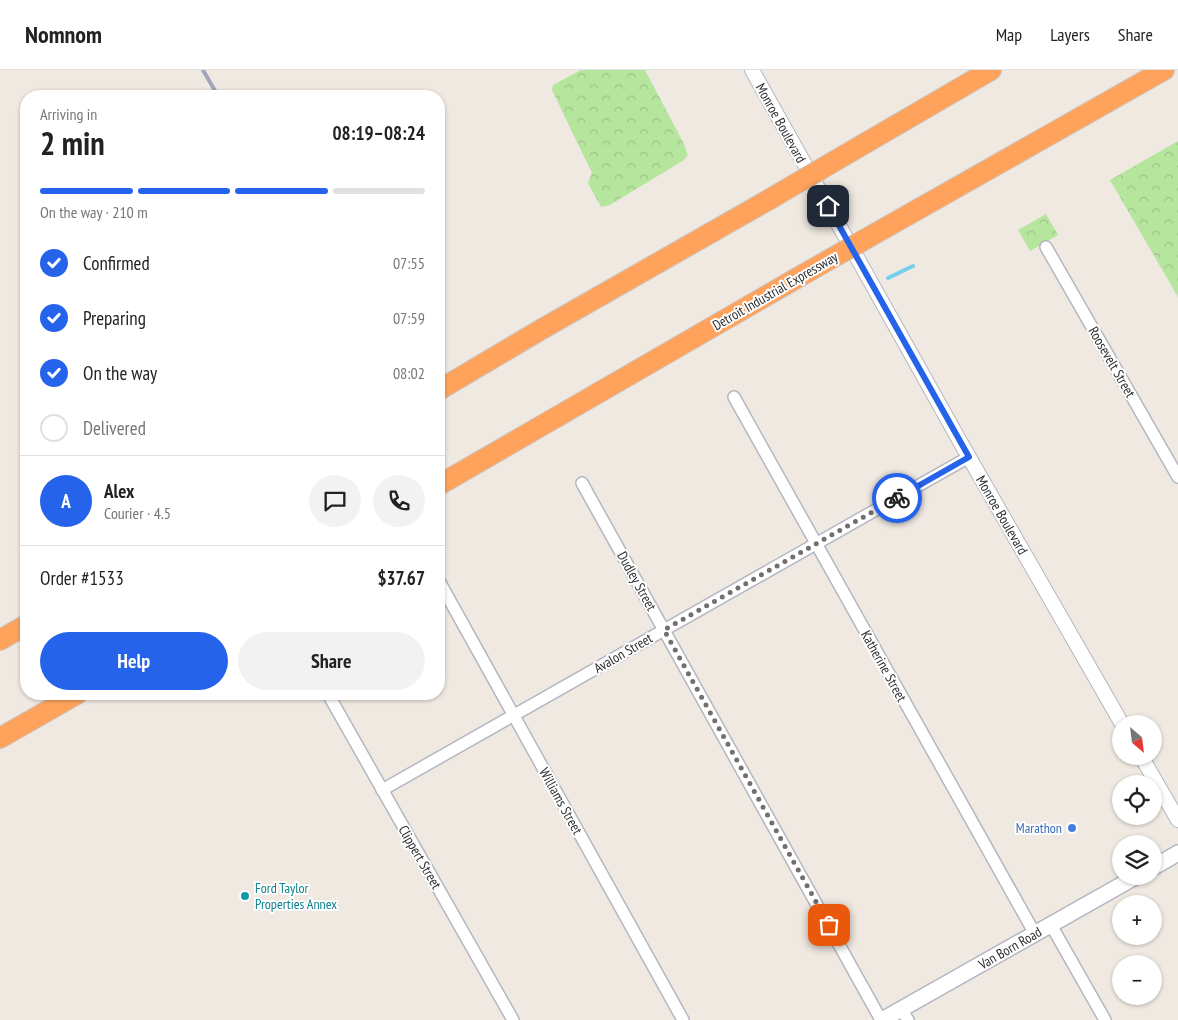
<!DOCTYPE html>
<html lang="en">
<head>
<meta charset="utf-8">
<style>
	:root { --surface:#fff; --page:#f2f2f2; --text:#222; --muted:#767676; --line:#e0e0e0; --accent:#2563eb }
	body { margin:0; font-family:"PT Sans Narrow",sans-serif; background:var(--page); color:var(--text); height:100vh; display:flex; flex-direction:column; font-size:19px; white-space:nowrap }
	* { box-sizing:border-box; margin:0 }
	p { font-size:16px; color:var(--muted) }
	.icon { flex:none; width:28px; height:28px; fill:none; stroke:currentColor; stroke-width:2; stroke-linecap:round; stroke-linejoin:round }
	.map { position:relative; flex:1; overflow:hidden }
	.side { position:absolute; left:20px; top:20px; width:425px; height:610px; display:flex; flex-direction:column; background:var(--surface); border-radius:20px; box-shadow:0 1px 4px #0004 }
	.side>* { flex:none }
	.needle { width:32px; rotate:152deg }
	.tools { position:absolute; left:1112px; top:645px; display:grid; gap:10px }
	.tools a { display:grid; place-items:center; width:50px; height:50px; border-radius:50%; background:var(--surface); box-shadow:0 1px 4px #0004; font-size:25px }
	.pin { position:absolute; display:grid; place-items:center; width:42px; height:42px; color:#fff; margin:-21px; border-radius:10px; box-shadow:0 2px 8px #0006 }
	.courier { position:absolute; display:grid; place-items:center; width:50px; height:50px; margin:-25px; border:4px solid #2563eb; border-radius:50%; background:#fff; color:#222; box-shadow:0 1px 6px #0007 }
	.headline em { font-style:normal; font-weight:700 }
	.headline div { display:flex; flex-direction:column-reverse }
	.headline { display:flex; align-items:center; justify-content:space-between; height:85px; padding:0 20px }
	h1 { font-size:32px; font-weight:700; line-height:38px }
	.bar { display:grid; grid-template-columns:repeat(4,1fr); gap:8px 5px; align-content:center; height:60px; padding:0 20px }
	.bar i { height:6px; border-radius:4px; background:var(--line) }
	.bar .current { background:var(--accent) }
	.bar p { grid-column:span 4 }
	.line { display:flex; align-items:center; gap:12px; padding:0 20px; border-top:1px solid var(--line) }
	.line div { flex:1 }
	.round { display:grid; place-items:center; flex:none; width:52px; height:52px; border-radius:26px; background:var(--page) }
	ol { padding:0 20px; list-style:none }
	li { display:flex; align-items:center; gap:15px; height:55px }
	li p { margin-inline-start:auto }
	li .icon { padding:5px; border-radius:50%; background:var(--accent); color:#fff; stroke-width:4 }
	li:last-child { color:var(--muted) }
	li i { width:28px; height:28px; border:2px solid var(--line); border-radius:50% }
	.cta { display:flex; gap:10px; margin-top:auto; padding:10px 20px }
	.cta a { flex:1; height:58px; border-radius:30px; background:var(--accent); color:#fff; font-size:20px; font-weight:700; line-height:58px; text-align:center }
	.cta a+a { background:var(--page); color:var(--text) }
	header { display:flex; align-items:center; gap:30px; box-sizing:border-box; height:70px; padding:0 25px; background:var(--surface); border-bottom:1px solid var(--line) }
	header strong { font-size:24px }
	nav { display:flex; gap:28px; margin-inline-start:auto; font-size:18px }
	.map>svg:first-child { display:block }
</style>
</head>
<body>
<header>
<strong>Nomnom</strong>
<nav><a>Map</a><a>Layers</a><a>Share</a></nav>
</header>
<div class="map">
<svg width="1178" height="950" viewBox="0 0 1178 950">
	<defs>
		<pattern id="forest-crowns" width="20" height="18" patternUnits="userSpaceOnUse" patternTransform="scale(1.25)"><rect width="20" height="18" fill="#b6e59e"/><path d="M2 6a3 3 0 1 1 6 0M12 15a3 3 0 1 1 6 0" fill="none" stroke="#9dc588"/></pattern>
	</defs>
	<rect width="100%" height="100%" fill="#efe9e1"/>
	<!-- forest -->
	<g fill="url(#forest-crowns)">
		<polygon points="581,0 645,0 684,74 688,85 684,90 610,135 601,137 588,113 592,103 552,20 553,15"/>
		<polygon points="1178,71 1178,227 1110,110"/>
		<polygon points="1046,144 1058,165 1030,181 1018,160"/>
	</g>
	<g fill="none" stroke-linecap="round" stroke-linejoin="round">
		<!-- stream -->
		<polyline stroke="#75cff0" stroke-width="4" points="888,208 913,196"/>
		<!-- minor casing -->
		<g stroke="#b4b7c1" stroke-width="14">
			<g id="minor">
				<polyline points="1046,177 1178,407"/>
				<polyline points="734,327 1035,864"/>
				<polyline points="582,413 881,950"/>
				<polyline points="439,511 683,950"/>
				<polyline points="328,624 513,950"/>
				<polyline points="382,720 969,387"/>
				<polyline points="1051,855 1105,950"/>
				<polyline points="901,939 908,950"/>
			</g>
		</g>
		<!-- tertiary casing -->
		<g stroke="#b4b7c1" stroke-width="16">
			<g id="tertiary">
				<polyline points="752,0 962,375 1122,654"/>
				<polyline points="1141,686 1178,750"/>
			</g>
		</g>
		<!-- secondary casing -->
		<g stroke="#b4b7c1" stroke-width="18">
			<g id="secondary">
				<polyline points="1154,797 1178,783"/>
				<polyline points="882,950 1137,806"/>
			</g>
		</g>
		<!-- motorway casing -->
		<g stroke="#c9c9c9" stroke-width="22">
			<g id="motorway">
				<polyline points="845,85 991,0"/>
				<polyline points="885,158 1164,0"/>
				<polyline points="439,320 542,259 770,129"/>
				<polyline points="439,415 811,200"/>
				<polyline points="0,570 26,555"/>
				<polyline points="0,668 77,624"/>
			</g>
		</g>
		<!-- minor -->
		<use href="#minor" stroke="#fff" stroke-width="11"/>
		<!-- tertiary -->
		<use href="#tertiary" stroke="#fff" stroke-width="14"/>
		<!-- secondary -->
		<use href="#secondary" stroke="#fff" stroke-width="15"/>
		<!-- motorway -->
		<use href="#motorway" stroke="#ffa35c" stroke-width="20"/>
		<!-- rail -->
		<polyline stroke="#a3a6b8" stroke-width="4" points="203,0 218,26"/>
		<!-- motorway-bridge casing -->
		<g stroke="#c9c9c9" stroke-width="22" stroke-linecap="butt">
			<g id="motorway-bridge">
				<polyline points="770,129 845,85"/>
				<polyline points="811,200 885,158"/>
			</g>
		</g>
		<!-- motorway-bridge -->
		<use href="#motorway-bridge" stroke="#ffa35c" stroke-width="20"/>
	</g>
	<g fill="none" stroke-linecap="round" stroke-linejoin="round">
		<!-- done -->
		<polyline stroke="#726f6d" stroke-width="5" stroke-dasharray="0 9" points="829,855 664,560 897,428"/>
		<!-- route -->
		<polyline stroke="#2563eb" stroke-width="6" points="828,136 969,387 897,428"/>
	</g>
	<!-- markers -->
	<circle fill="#3f7fe0" stroke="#fff" stroke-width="2" cx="1072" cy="758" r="5"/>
	<circle fill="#0f9aa8" stroke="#fff" stroke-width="2" cx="245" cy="826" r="5"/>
	<g text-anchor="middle" stroke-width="4" stroke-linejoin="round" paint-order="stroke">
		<!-- street labels -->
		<g font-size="14" fill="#2e2e2e" stroke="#fff">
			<text transform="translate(781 53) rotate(61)" y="5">Monroe Boulevard</text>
			<text transform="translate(775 221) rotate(-30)" y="5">Detroit Industrial Expressway</text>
			<text transform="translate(1112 292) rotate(60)" y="5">Roosevelt Street</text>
			<text transform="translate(1002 445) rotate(60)" y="5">Monroe Boulevard</text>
			<text transform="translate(637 511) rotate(61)" y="5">Dudley Street</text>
			<text transform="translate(623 583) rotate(-30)" y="5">Avalon Street</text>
			<text transform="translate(884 596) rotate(61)" y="5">Katherine Street</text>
			<text transform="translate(561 731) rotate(61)" y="5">Williams Street</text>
			<text transform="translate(420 787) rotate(60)" y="5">Clippert Street</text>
			<text transform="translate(1010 878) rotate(-30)" y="5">Van Born Road</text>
		</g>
		<!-- shop labels -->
		<g font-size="14" fill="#366cbe" stroke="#fff" text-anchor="end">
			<text x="1062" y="763">Marathon</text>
		</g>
		<!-- culture labels -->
		<g font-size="14" fill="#0d838f" stroke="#fff" text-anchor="start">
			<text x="255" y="823">Ford Taylor<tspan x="255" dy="16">Properties Annex</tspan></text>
		</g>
	</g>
</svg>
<div class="tools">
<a><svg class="needle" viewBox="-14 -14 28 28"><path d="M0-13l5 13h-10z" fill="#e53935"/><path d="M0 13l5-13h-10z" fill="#767676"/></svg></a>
<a><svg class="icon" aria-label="locate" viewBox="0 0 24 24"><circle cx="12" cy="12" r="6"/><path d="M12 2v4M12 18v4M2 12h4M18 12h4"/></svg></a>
<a><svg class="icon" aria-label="layers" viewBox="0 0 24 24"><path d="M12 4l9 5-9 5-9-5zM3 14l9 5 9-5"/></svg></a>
<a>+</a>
<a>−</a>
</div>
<div class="pin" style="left:829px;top:855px;background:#ea580c"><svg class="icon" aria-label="bag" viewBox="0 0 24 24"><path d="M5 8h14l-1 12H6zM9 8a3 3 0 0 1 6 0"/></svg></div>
<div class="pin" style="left:828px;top:136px;background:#1f2937"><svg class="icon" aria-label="home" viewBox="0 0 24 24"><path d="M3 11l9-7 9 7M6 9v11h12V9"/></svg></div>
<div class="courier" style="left:897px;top:428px"><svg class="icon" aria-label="bike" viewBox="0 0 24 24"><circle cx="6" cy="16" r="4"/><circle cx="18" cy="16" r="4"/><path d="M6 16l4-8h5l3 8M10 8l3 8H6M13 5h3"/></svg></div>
<section class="side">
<div class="headline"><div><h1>2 min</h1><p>Arriving in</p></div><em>08:19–08:24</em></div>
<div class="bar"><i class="current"></i><i class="current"></i><i class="current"></i><i></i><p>On the way · 210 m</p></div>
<ol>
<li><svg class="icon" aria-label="check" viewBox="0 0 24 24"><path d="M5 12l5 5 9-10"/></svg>Confirmed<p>07:55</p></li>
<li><svg class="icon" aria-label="check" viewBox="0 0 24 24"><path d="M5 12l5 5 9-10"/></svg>Preparing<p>07:59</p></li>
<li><svg class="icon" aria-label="check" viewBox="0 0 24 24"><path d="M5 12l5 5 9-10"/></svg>On the way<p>08:02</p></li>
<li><i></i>Delivered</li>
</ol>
<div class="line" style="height:90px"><b class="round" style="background:var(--accent);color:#fff">A</b><div><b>Alex</b><p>Courier · 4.5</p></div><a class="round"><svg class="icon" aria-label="chat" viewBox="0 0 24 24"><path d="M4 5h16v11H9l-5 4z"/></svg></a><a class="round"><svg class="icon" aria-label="phone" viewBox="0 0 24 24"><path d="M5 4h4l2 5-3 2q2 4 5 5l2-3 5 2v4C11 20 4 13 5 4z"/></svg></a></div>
<div class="line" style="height:65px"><div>Order #1533</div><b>$37.67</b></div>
<div class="cta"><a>Help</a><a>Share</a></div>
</section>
</div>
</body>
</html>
